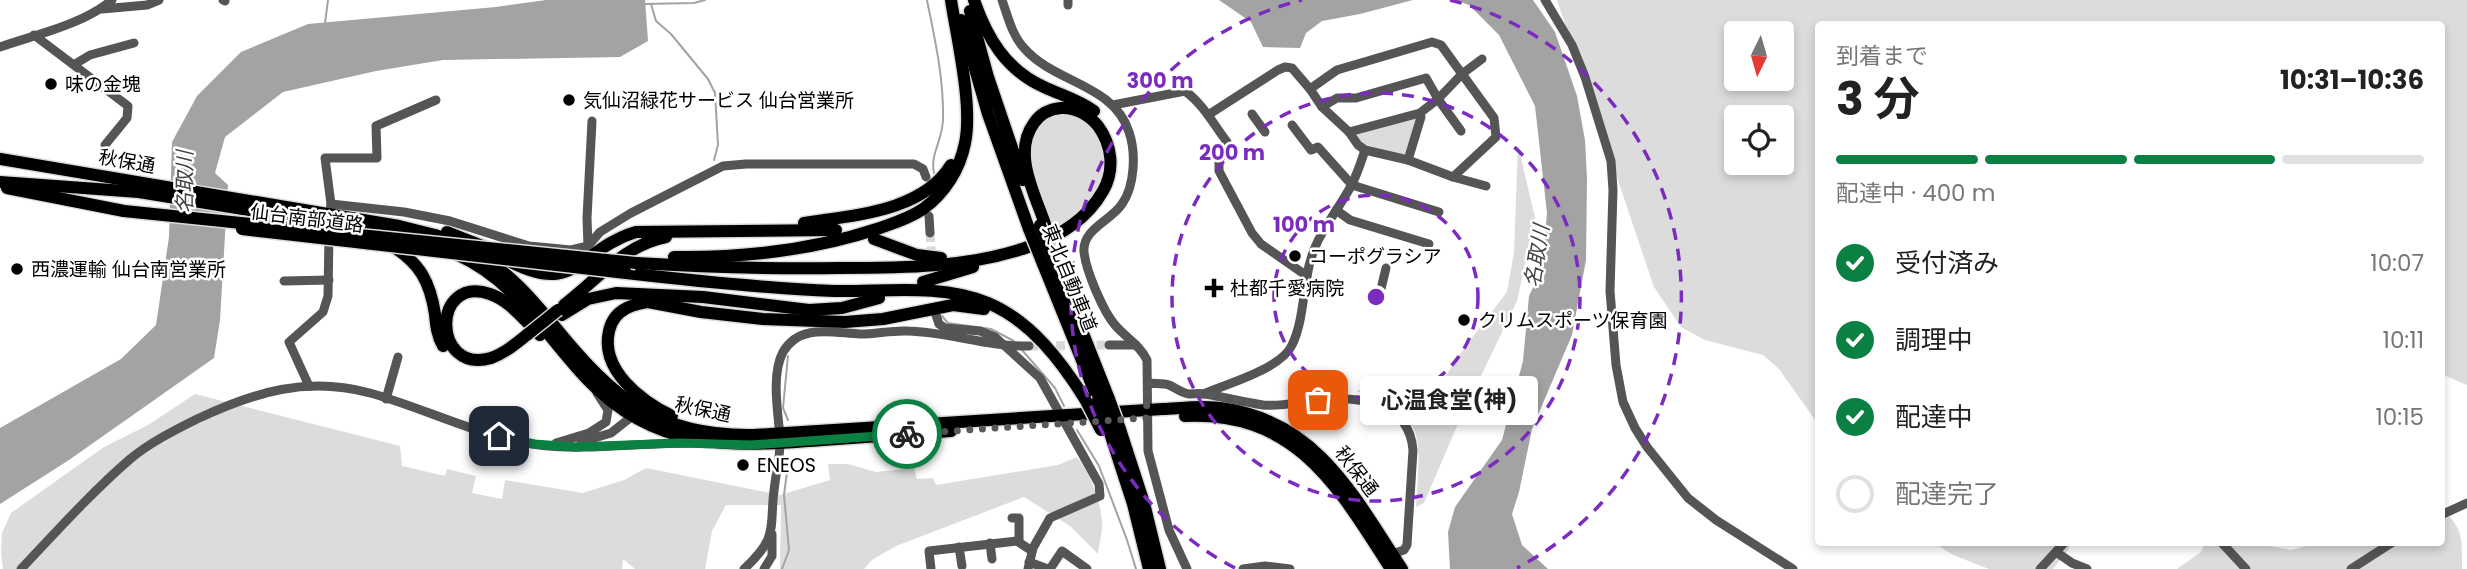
<!DOCTYPE html>
<html lang="ja">
<head>
<meta charset="utf-8">
<style>
	:root { --surface:#fff; --page:#f6f6f6; --text:#222; --muted:#767676; --line:#e0e0e0; --accent:#0b8043 }
	body { margin:0; font-family:Poppins,"Noto Sans JP",sans-serif; background:var(--page); color:var(--text); height:100vh; display:flex; flex-direction:column; font-size:26px; white-space:nowrap }
	* { box-sizing:border-box; margin:0 }
	p { font-size:23px; color:var(--muted) }
	.icon { flex:none; width:38px; height:38px; fill:none; stroke:currentColor; stroke-width:2; stroke-linecap:round; stroke-linejoin:round }
	.map { position:relative; flex:1; overflow:hidden }
	.panel { position:absolute; left:1815px; top:21px; width:630px; height:525px; display:flex; flex-direction:column; background:var(--surface); border-radius:7px; box-shadow:0 4px 10px #0003 }
	.panel>* { flex:none }
	.needle { width:46px; rotate:185deg }
	.fabs { position:absolute; left:1724px; top:21px; display:grid; gap:14px }
	.fabs a { display:grid; place-items:center; width:70px; height:70px; border-radius:7px; background:var(--surface); box-shadow:0 4px 10px #0003; font-size:35px }
	.pin { position:absolute; display:grid; place-items:center; width:60px; height:60px; color:#fff; margin:-30px; border-radius:14px; box-shadow:0 4px 10px #0006 }
	.courier { position:absolute; display:grid; place-items:center; width:70px; height:70px; margin:-35px; border:5px solid #0b8043; border-radius:50%; background:#fff; color:#222; box-shadow:0 2px 9px #0007 }
	.bubble { position:absolute; height:49px; border-radius:7px; background:var(--surface); box-shadow:0 4px 10px #0003; font-size:23px; font-weight:700; line-height:49px; text-align:center }
	.head em { font-style:normal; font-weight:700 }
	.head div { display:flex; flex-direction:column-reverse }
	.head { display:flex; align-items:center; justify-content:space-between; height:119px; padding:0 21px }
	h1 { font-size:46px; font-weight:700; line-height:52px }
	.bar { display:grid; grid-template-columns:repeat(4,1fr); gap:10px 7px; align-content:center; height:84px; padding:0 21px }
	.bar i { height:9px; border-radius:5px; background:var(--line) }
	.bar .selected { background:var(--accent) }
	.bar p { grid-column:span 4 }
	ol { padding:0 21px; list-style:none }
	li { display:flex; align-items:center; gap:21px; height:77px }
	li p { margin-inline-start:auto }
	li .icon { padding:7px; border-radius:50%; background:var(--accent); color:#fff; stroke-width:4 }
	li:last-child { color:var(--muted) }
	li i { width:38px; height:38px; border:4px solid var(--line); border-radius:50% }
	.map>svg:first-child { display:block }
</style>
</head>
<body>
<div class="map">
<svg width="2467" height="569" viewBox="0 0 2467 569">
	<rect width="100%" height="100%" fill="#fff"/>
	<!-- green -->
	<g fill="#dcdcdc" fill-rule="evenodd">
		<path d="M1557,0H2467V385L2441,374V24H1818V424L1779,369L1763,355L1705,340L1681,327L1654,287ZM1736,33H1782V79H1736ZM1736,117H1782V163H1736Z"/>
		<path d="M1063,114C1101,118 1117,163 1097,194C1088,208 1070,220 1054,227C1042,195 1004,122 1063,114Z"/>
		<polygon points="1415,117 1417,121 1407,155 1402,156 1360,143 1356,137 1358,132"/>
		<path d="M1518,145L1535,218L1517,301L1457,426L1424,503L1416,507C1419,442 1431,411 1356,391L1389,382L1399,376L1414,384L1433,401L1441,383L1465,347L1507,292L1514,252Z"/>
		<path d="M195,394L400,446L402,466L445,476L447,469L476,476L472,493L502,499L505,480L583,493L624,480L646,468L780,495L830,480L828,464H848L876,472L914,468L917,479L933,478L936,485L1058,465L1077,457C1090,473 1100,500 1102,520C1103,531 1099,544 1098,554L1070,526L1024,497L896,546L872,560L864,569H780L781,505H726L712,531L705,569H635L623,559L622,569H3L1,551L2,533L11,513L104,447L148,425Z"/>
		<path d="M2441,507C2464,530 2462,538 2462,569H2177L2201,552L2205,543H2252L2291,550L2322,542H2441Z"/>
		<polygon points="1934,543 2069,543 2069,549 2053,569 1989,569 1953,555"/>
	</g>
	<!-- water -->
	<g fill="#a3a3a3">
		<polygon points="546,0 645,0 648,41 620,57 443,60 376,71 283,92 225,137 215,173 228,185 220,320 214,358 69,460 0,504 0,428 121,359 156,325 169,237 172,142 197,96 241,52 308,24 496,7"/>
		<polygon points="1219,0 1413,0 1360,14 1322,21 1306,33 1300,48 1263,47 1251,22"/>
		<polygon points="1455,0 1533,0 1555,32 1577,96 1585,140 1587,179 1586,260 1572,335 1532,429 1519,492 1512,514 1522,545 1548,569 1450,569 1448,532 1455,507 1502,440 1523,361 1529,296 1542,268 1547,213 1535,106 1499,35 1469,5"/>
	</g>
	<g fill="none" stroke-linecap="round" stroke-linejoin="round">
		<!-- stream -->
		<g stroke="#a3a3a3" stroke-width="2">
			<path d="M927,0C935,40 944,79 943,120C942,142 930,154 934,173"/>
			<polyline points="644,4 694,3 705,0"/>
			<polyline points="651,4 656,21 671,34 708,79 715,93 718,145 714,160"/>
			<polyline points="325,23 328,0"/>
			<polyline points="942,316 948,323 991,329 1014,341"/>
			<polyline points="1022,350 1055,388 1064,406"/>
			<polyline points="788,420 783,408 788,356"/>
			<polyline points="1077,430 1099,466 1127,540 1136,569"/>
			<polyline points="782,569 789,550 784,495 789,457"/>
		</g>
		<!-- minor-tunnel -->
		<g stroke="#d9d9d9" stroke-width="9" stroke-dasharray="9 4.5" stroke-linecap="butt">
			<polyline points="930,233 932,261"/>
			<polyline points="1029,346 1109,345"/>
		</g>
		<!-- highway casing -->
		<g stroke="#dbdbdb" stroke-width="15">
			<g id="highway">
				<path d="M974,0C987,38 1006,70 1044,87C1061,95 1079,100 1094,111"/>
				<polyline points="970,11 988,77 1023,180"/>
				<polyline points="961,20 988,114 1029,229"/>
				<polyline points="0,159 399,226 435,235 457,243"/>
				<polyline points="0,182 139,192 388,233"/>
				<polyline points="7,188 124,211"/>
				<path d="M804,223C854,215 922,212 951,165"/>
				<polyline points="447,232 485,247"/>
				<polyline points="874,239 917,255 941,258"/>
				<path d="M392,246C420,263 430,282 435,314C436,325 437,336 443,346"/>
				<path d="M458,255C516,281 545,335 587,379C656,452 732,447 823,440C866,437 908,434 951,431"/>
				<path d="M479,255C511,274 533,300 556,328C613,398 658,437 754,435L1163,409C1184,408 1206,405 1227,409C1319,424 1355,498 1402,569"/>
				<path d="M674,257C744,258 814,250 880,228C894,223 910,218 923,209C945,193 960,169 965,143C973,106 957,39 951,0"/>
				<path d="M507,260C577,298 578,249 636,232L836,230"/>
				<polyline points="1054,260 1109,399"/>
				<path d="M636,263C704,267 771,269 838,268C901,268 968,268 1028,247C1058,237 1087,219 1103,191C1115,170 1112,145 1098,126C1089,115 1075,107 1061,108C1050,109 1040,114 1034,123C1012,153 1035,194 1045,224"/>
				<polyline points="1043,264 1098,400"/>
				<path d="M626,273C695,281 764,288 834,291C884,292 940,283 988,303C1031,321 1061,361 1085,399"/>
				<polyline points="923,282 973,267"/>
				<path d="M656,301C635,303 614,308 609,331C600,370 641,401 672,416"/>
				<polyline points="648,302 701,312 763,319 845,322 883,319 953,305 984,309"/>
				<path d="M564,305C597,280 624,245 666,237"/>
				<polyline points="562,315 588,299 616,293 703,297 809,310 842,308 879,298"/>
				<path d="M528,334C517,343 505,353 491,358C432,375 431,274 490,294C509,300 525,321 540,335"/>
				<path d="M1185,416C1297,411 1338,487 1391,569"/>
				<polyline points="1120,429 1144,503 1160,569"/>
				<polyline points="1109,430 1133,504 1149,569"/>
			</g>
		</g>
		<!-- minor -->
		<g stroke="#555" stroke-width="9">
			<polyline points="223,0 225,1"/>
			<path d="M1002,0C1008,17 1012,35 1024,48C1054,83 1114,84 1129,132C1136,152 1135,186 1122,204C1111,221 1082,229 1084,252C1086,271 1103,311 1115,325C1125,337 1140,345 1147,360L1148,451L1169,530L1187,569"/>
			<polyline points="1545,0 1572,45 1585,77 1611,161 1613,190 1610,291 1616,365 1623,402 1635,428 1647,447 1688,498 1716,520 1793,569"/>
			<polyline points="1068,5 1068,0"/>
			<polyline points="102,9 147,5 159,0"/>
			<polyline points="34,35 128,106 127,118 105,145"/>
			<path d="M0,47C37,34 82,25 112,0"/>
			<polyline points="75,64 90,55 134,43"/>
			<polyline points="1310,89 1337,70 1432,42 1441,45 1494,118 1496,137 1453,177"/>
			<path d="M1113,105L1185,91C1203,104 1214,125 1227,142L1219,161V171L1252,233L1261,244L1307,276C1303,297 1302,325 1292,345C1281,369 1227,384 1203,394"/>
			<polyline points="1322,107 1337,98 1356,98 1426,78 1438,99 1461,131"/>
			<polyline points="1252,114 1265,132"/>
			<polyline points="1208,115 1278,70 1285,67 1292,68 1310,89 1322,107 1349,132 1358,145 1365,150 1408,160 1453,177 1486,186"/>
			<polyline points="1292,125 1311,150 1318,147 1352,185 1439,212"/>
			<polyline points="1349,132 1420,113 1438,99 1462,74 1482,59"/>
			<polyline points="1408,160 1421,117 1420,113"/>
			<polyline points="331,204 325,158 377,158 376,126 436,100"/>
			<polyline points="1336,210 1350,220 1429,244"/>
			<polyline points="330,214 331,204 404,212 450,221 529,246 571,250 588,246 600,232 631,213 723,166 746,164 914,164 923,169 926,177"/>
			<polyline points="929,216 930,233"/>
			<polyline points="588,246 587,218 592,121"/>
			<path d="M1307,276C1313,237 1333,219 1351,186C1357,175 1361,162 1365,150"/>
			<polyline points="284,281 329,280"/>
			<polyline points="1381,289 1386,268"/>
			<polyline points="936,315 939,324 945,328 980,331 995,337 1040,378 1099,484 1100,496 1050,518 1033,548 1028,569"/>
			<polyline points="1109,345 1136,345"/>
			<path d="M1148,383C1154,384 1163,383 1169,385C1176,388 1181,393 1189,394C1194,394 1199,393 1205,394C1224,397 1243,402 1263,405C1281,407 1298,402 1316,400C1356,396 1409,400 1413,450L1407,545L1404,550L1392,554"/>
			<polyline points="309,386 289,342 323,312 328,296 329,234"/>
			<polyline points="386,399 398,357"/>
			<polyline points="581,442 611,433 635,414"/>
			<polyline points="556,443 589,433 606,422 608,410 597,393"/>
			<polyline points="2441,515 2467,503"/>
			<polyline points="1012,518 1019,518 1019,542"/>
			<polyline points="2221,542 2246,569"/>
			<polyline points="990,543 992,559"/>
			<polyline points="959,547 962,566"/>
			<polyline points="2056,552 2072,563 2087,569"/>
			<polyline points="1029,562 1048,569"/>
			<path d="M21,569C56,532 91,493 129,460C149,443 173,431 197,419C255,392 306,376 370,393C424,408 476,435 532,444C586,452 641,442 695,443"/>
			<path d="M744,569C781,535 768,527 775,483C777,467 781,453 780,436C778,413 771,374 783,352C800,323 833,333 860,334C876,334 892,330 908,331C949,332 988,347 1029,346"/>
			<polyline points="764,569 772,556 772,534"/>
			<polyline points="931,569 929,551 1017,541 1032,551"/>
			<polyline points="1050,569 1062,551 1087,569"/>
			<polyline points="1243,569 1265,566 1290,569"/>
			<polyline points="2040,569 2065,542"/>
			<polyline points="2351,569 2393,542"/>
		</g>
		<!-- highway -->
		<use href="#highway" stroke="#000" stroke-width="12"/>
		<!-- highway-bridge casing -->
		<g stroke="#dbdbdb" stroke-width="15" stroke-linecap="butt">
			<g id="highway-bridge">
				<polyline points="124,211 636,263"/>
				<polyline points="1040,225 1054,260"/>
				<polyline points="242,229 626,273"/>
				<polyline points="1029,229 1043,264"/>
				<polyline points="528,334 558,310"/>
				<polyline points="1085,399 1101,430"/>
				<polyline points="1109,399 1120,429"/>
				<polyline points="1098,400 1109,430"/>
			</g>
		</g>
		<!-- highway-bridge -->
		<use href="#highway-bridge" stroke="#000" stroke-width="12"/>
	</g>
	<g fill="none" stroke-linecap="round" stroke-linejoin="round">
		<!-- done -->
		<polyline stroke="#595959" stroke-width="7" stroke-dasharray="0 12.6" points="907,434 1146,418 1148,383 1168,384 1188,394 1203,394 1264,405 1278,406 1318,400"/>
		<!-- route -->
		<polyline stroke="#0b8043" stroke-width="9" points="499,436 534,444 575,447 681,443 751,445 907,434"/>
	</g>
	<!-- distance rings -->
	<g fill="none" stroke="#7b2cbf" stroke-width="3.5" stroke-dasharray="12 9">
		<circle cx="1376" cy="297" r="102"/>
		<circle cx="1376" cy="297" r="204"/>
		<path d="M1235 568A306 306 0 0 1 1302 0M1450 0A306 306 0 0 1 1517 568"/>
	</g>
	<!-- markers -->
	<g fill="#000" stroke="#fff" stroke-width="2.5">
		<circle cx="51" cy="84" r="7"/>
		<circle cx="569" cy="100" r="7"/>
		<circle cx="1295" cy="256" r="7"/>
		<circle cx="17" cy="269" r="7"/>
		<path d="M1210.5 277.5h7v7h7v7h-7v7h-7v-7h-7v-7h7z"/>
		<circle cx="1464" cy="320" r="7"/>
		<circle cx="743" cy="465" r="7"/>
	</g>
	<g text-anchor="middle" stroke-width="5" stroke-linejoin="round" paint-order="stroke">
		<!-- poi labels -->
		<g font-size="19" fill="#000" stroke="#fff" text-anchor="start">
			<text x="65" y="91">味の金塊</text>
			<text x="583" y="107">気仙沼緑花サービス 仙台営業所</text>
			<text x="1309" y="263">コーポグラシア</text>
			<text x="31" y="276">西濃運輸 仙台南営業所</text>
			<text x="1230" y="295">杜都千愛病院</text>
			<text x="1478" y="327">クリムスポーツ保育園</text>
			<text x="757" y="472">ENEOS</text>
		</g>
		<!-- street labels -->
		<g font-size="19" fill="#000" stroke="#fff">
			<text transform="translate(127 161) rotate(10)" y="7">秋保通</text>
			<text transform="translate(307 218) rotate(7)" y="7">仙台南部道路</text>
			<text transform="translate(1070 278) rotate(68)" y="7">東北自動車道</text>
			<text transform="translate(703 409) rotate(12)" y="7">秋保通</text>
			<text transform="translate(1357 471) rotate(52)" y="7">秋保通</text>
		</g>
		<!-- water labels -->
		<g font-size="21" font-style="italic" fill="#444" stroke="#fff">
			<text transform="translate(185 182) rotate(-90)" y="7">名取川</text>
			<text transform="translate(1537 256) rotate(-81)" y="7">名取川</text>
		</g>
	</g>
	<circle cx="1376" cy="297" r="10" fill="#7b2cbf" stroke="#fff" stroke-width="3.5"/>
	<g font-size="21" text-anchor="middle" font-weight="bold" fill="#7b2cbf" stroke="#fff" stroke-width="5" stroke-linejoin="round" paint-order="stroke">
		<text x="1160" y="88">300 m</text>
		<text x="1232" y="160">200 m</text>
		<text x="1304" y="232">100 m</text>
	</g>
</svg>
<div class="fabs">
<a><svg class="needle" viewBox="-14 -14 28 28"><path d="M0-13l5 13h-10z" fill="#e53935"/><path d="M0 13l5-13h-10z" fill="#767676"/></svg></a>
<a><svg class="icon" aria-label="locate" viewBox="0 0 24 24"><circle cx="12" cy="12" r="6"/><path d="M12 2v4M12 18v4M2 12h4M18 12h4"/></svg></a>
</div>
<div class="pin" style="left:1318px;top:400px;background:#ea580c"><svg class="icon" aria-label="bag" viewBox="0 0 24 24"><path d="M5 8h14l-1 12H6zM9 8a3 3 0 0 1 6 0"/></svg></div>
<div class="pin" style="left:499px;top:436px;background:#1f2937"><svg class="icon" aria-label="home" viewBox="0 0 24 24"><path d="M3 11l9-7 9 7M6 9v11h12V9"/></svg></div>
<div class="courier" style="left:907px;top:434px"><svg class="icon" aria-label="bike" viewBox="0 0 24 24"><circle cx="6" cy="16" r="4"/><circle cx="18" cy="16" r="4"/><path d="M6 16l4-8h5l3 8M10 8l3 8H6M13 5h3"/></svg></div>
<div class="bubble" style="left:1360px;top:376px;width:178px">心温食堂(神)</div>
<section class="panel">
<div class="head"><div><h1>3 分</h1><p>到着まで</p></div><em>10:31–10:36</em></div>
<div class="bar"><i class="selected"></i><i class="selected"></i><i class="selected"></i><i></i><p>配達中 · 400 m</p></div>
<ol>
<li><svg class="icon" aria-label="check" viewBox="0 0 24 24"><path d="M5 12l5 5 9-10"/></svg>受付済み<p>10:07</p></li>
<li><svg class="icon" aria-label="check" viewBox="0 0 24 24"><path d="M5 12l5 5 9-10"/></svg>調理中<p>10:11</p></li>
<li><svg class="icon" aria-label="check" viewBox="0 0 24 24"><path d="M5 12l5 5 9-10"/></svg>配達中<p>10:15</p></li>
<li><i></i>配達完了</li>
</ol>
</section>
</div>
</body>
</html>
